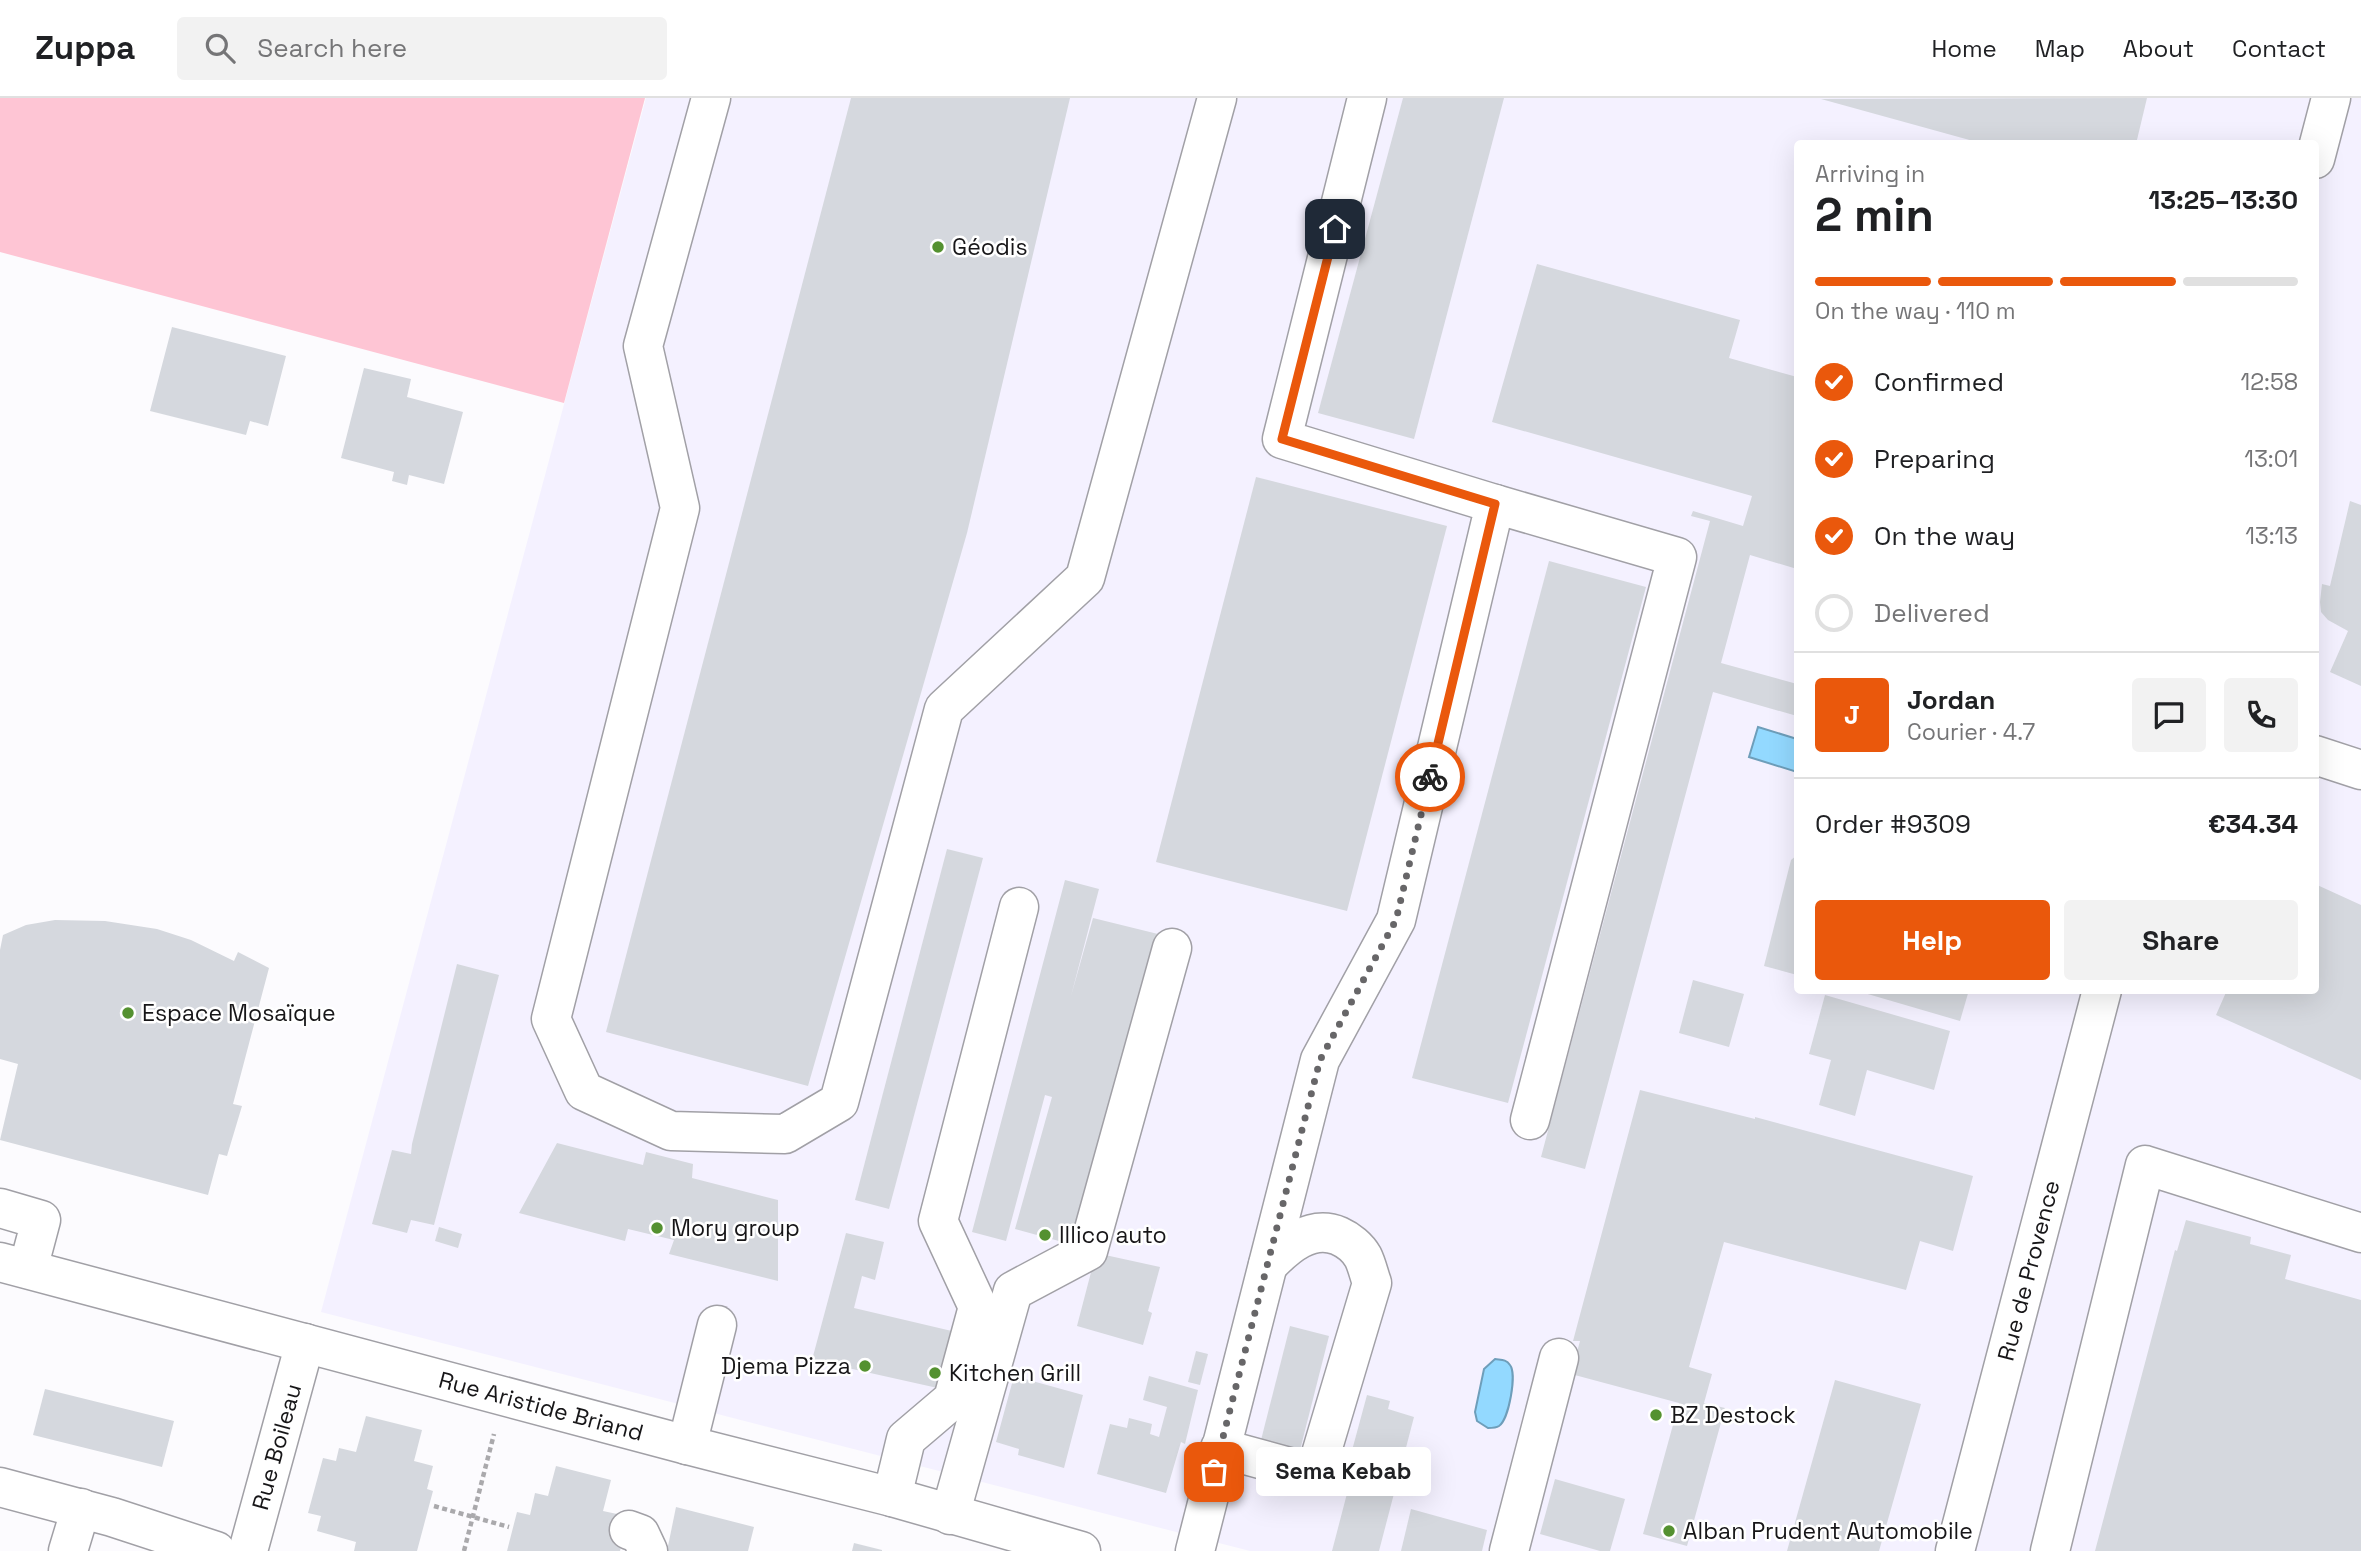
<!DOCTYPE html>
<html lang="en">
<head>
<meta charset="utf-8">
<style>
	:root { --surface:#fff; --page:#f2f2f2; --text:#202124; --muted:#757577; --line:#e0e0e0; --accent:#ea580c }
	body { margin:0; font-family:"Space Grotesk",sans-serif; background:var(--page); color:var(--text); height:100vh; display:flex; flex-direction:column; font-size:26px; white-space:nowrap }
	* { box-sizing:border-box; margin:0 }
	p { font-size:23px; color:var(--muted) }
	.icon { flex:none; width:38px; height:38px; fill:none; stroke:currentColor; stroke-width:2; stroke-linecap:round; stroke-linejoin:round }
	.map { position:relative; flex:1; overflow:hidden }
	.panel { position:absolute; left:1794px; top:42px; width:525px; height:854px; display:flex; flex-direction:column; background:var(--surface); border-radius:7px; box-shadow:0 7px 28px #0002 }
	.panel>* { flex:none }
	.pin { position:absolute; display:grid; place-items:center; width:60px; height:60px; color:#fff; margin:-30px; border-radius:14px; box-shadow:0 4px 10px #0006 }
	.courier { position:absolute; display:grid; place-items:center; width:70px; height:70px; margin:-35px; border:5px solid #ea580c; border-radius:50%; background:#fff; color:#222; box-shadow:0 2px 9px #0007 }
	.bubble { position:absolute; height:49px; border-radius:7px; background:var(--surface); box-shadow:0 7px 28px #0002; font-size:23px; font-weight:700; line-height:49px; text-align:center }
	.head em { font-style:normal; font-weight:700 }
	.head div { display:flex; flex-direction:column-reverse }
	.head { display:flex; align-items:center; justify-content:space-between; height:119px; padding:0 21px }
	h1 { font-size:46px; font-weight:700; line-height:52px }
	.bar { display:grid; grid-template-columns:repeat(4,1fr); gap:10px 7px; align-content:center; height:84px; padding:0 21px }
	.bar i { height:9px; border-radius:5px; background:var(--line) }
	.bar .active { background:var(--accent) }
	.bar p { grid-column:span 4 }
	.line { display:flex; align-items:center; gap:18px; padding:0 21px; border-top:2px solid var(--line) }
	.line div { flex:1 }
	.round { display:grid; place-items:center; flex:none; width:74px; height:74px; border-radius:7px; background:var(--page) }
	ol { padding:0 21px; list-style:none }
	li { display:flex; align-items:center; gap:21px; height:77px }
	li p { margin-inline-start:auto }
	li .icon { padding:7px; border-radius:50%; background:var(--accent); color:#fff; stroke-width:4 }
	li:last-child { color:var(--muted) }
	li i { width:38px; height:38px; border:4px solid var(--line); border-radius:50% }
	.action { display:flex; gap:14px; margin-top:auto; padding:14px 21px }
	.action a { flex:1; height:80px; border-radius:7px; background:var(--accent); color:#fff; font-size:28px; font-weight:700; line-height:80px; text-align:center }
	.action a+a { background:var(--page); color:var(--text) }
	header { display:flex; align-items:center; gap:42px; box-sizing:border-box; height:98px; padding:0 35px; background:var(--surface); border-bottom:2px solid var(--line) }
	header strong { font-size:33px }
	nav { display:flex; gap:38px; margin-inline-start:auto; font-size:24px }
	.search { width:490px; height:63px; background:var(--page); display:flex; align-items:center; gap:18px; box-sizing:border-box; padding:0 24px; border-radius:7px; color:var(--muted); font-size:26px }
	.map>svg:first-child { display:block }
</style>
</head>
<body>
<header>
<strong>Zuppa</strong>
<div class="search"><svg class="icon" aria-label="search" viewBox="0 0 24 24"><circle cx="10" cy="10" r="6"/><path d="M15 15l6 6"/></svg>Search here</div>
<nav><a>Home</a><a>Map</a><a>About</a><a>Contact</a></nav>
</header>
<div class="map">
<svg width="2361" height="1453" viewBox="0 0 2361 1453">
	<rect width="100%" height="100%" fill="#fcfbfe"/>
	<!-- built -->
	<path fill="#f4f1ff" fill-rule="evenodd" d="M646,0H2361V1453H1250L321,1214ZM1797,46H2315V892H1797Z"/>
	<!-- green -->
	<polygon fill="#fec5d4" points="0,0 645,0 564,305 0,154"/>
	<!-- water -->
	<g fill="#93d9ff" stroke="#6e9eba" stroke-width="2">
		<polygon points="1758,629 1797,641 1797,674 1749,659"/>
		<path d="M1495,1261C1501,1262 1506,1261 1510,1267C1517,1276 1509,1321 1499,1328C1496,1330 1492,1330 1488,1330L1477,1323L1475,1314L1484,1271Z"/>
	</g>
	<!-- building -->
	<g fill="#d5d8de">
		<polygon points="851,0 1070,0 967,435 808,988 606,934"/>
		<polygon points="1403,0 1504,0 1414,341 1318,315"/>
		<polygon points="2147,0 2136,46 1984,46 1821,1"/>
		<polygon points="1537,166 1740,222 1729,260 1797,279 1797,471 1750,457 1721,565 1797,586 1797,618 1713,594 1585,1071 1541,1059 1710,423 1691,418 1693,413 1743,428 1752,398 1492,324"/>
		<polygon points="172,229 286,258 268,328 250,323 246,337 150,313"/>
		<polygon points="364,270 411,281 407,299 463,314 444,386 409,377 407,387 392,383 394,374 341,360"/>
		<polygon points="1256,379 1447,428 1347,813 1156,764"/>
		<polygon points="2350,403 2361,407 2361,588 2330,574 2348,533 2328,522 2321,514 2320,504 2322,486 2330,488"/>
		<polygon points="1549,463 1646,489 1508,1005 1412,980"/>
		<polygon points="947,751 983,760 889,1111 855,1102"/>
		<polygon points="1797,757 1797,877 1764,868 1791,762"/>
		<polygon points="1065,782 1099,791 1071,898 1093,820 1158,836 1077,1148 1015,1131 1052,999 1045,997 1006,1143 972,1134"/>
		<polygon points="2315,786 2361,807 2361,982 2216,917 2227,892 2315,892"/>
		<polygon points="55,822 105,823 157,831 191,842 234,863 238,854 269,870 233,1006 242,1008 227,1058 219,1056 208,1097 0,1042 18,966 0,961 0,852 3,837 26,827"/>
		<polygon points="457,866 499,877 434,1127 411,1122 407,1135 372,1126 392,1052 411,1056 412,1046"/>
		<polygon points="1693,882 1744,896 1729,949 1679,935"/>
		<polygon points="1854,892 1969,892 1960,923"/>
		<polygon points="1825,897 1950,933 1934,992 1867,972 1855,1018 1819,1007 1831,962 1809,956"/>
		<polygon points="1640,992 1755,1021 1755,1019 1973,1078 1953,1153 1920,1143 1906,1192 1724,1144 1689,1269 1712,1276 1704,1305 1725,1310 1687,1448 1643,1436 1679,1305 1571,1276 1580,1243 1573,1243"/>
		<polygon points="557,1045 643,1067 646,1054 693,1066 692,1080 778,1102 778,1183 669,1156 674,1142 628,1131 625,1143 519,1115"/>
		<polygon points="2186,1122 2251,1139 2250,1146 2291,1157 2285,1181 2361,1202 2361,1453 2095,1453 2175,1152 2177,1153"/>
		<polygon points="439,1129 462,1136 458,1150 435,1143"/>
		<polygon points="846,1135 884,1144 875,1182 862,1178 854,1210 956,1234 942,1291 812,1262"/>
		<polygon points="1096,1155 1160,1169 1148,1213 1152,1215 1143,1247 1077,1228"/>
		<polygon points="1290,1228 1329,1238 1299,1356 1260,1346"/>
		<polygon points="1196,1253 1208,1256 1200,1287 1188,1284"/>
		<polygon points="1014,1278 1083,1297 1064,1370 1018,1357 1019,1351 996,1344"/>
		<polygon points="1149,1278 1198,1292 1185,1346 1181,1344 1166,1395 1097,1376 1110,1326 1127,1330 1129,1320 1152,1326 1150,1336 1159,1339 1167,1309 1143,1302"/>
		<polygon points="1835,1282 1921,1306 1879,1453 1787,1453"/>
		<polygon points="45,1291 174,1323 162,1369 33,1337"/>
		<polygon points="1367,1297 1390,1303 1388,1311 1414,1319 1379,1453 1332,1453 1350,1384 1344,1382"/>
		<polygon points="366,1318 422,1332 414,1363 433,1368 427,1391 433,1393 417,1453 354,1453 356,1444 317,1433 321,1418 308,1415 323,1360 336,1363 339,1350 356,1354"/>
		<polygon points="556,1368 611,1382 603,1413 617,1416 612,1435 624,1438 620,1453 507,1453 517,1414 530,1417 535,1395 548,1398"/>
		<polygon points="1555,1381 1625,1401 1610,1453 1600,1453 1540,1436"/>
		<polygon points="676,1409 754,1429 748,1453 667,1453"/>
		<polygon points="1411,1411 1487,1432 1482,1453 1401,1453"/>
		<polygon points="854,1445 882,1452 882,1453 852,1453"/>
	</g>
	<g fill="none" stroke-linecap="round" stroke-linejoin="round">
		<!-- minor casing -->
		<g stroke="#a1a0a6" stroke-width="41">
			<g id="minor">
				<polyline points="711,0 643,248 680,410 551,921 584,993 671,1033 785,1036 839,1004 944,611 1085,480 1217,0"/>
				<polyline points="1495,406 1677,459 1530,1022"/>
				<polyline points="2315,657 2361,672"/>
				<polyline points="0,1110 41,1122 28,1171"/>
				<polyline points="687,1347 717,1227"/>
				<path d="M1220,1350L1315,1376L1372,1185C1369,1177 1367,1167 1363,1159C1358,1150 1348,1142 1339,1138C1311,1126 1286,1148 1268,1167"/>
				<polyline points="0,1389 112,1419 216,1453"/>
				<polyline points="892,1399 906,1341 953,1301 978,1209 938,1123 1019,809"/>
				<polyline points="950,1417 1013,1193 1088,1153 1172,850"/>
				<polyline points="629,1432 640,1436 648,1453"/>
				<polyline points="68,1453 81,1410"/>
				<path id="s1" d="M248,1453L305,1245"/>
				<polyline points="1195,1453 1320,962 1396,822 1495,406 1282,341 1367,0"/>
				<polyline points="1509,1453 1559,1260"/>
				<polyline points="2050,1453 2145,1067 2361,1135"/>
			</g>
		</g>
		<!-- major casing -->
		<g stroke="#a1a0a6" stroke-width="41">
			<g id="major">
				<polyline points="2315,61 2331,0"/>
				<path id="s2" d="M0,1164L687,1347L892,1399L1081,1453"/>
				<path id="s3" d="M1955,1453L2102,892"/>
			</g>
		</g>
		<!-- path -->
		<g stroke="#aaa9ac" stroke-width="4.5" stroke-dasharray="5 3.5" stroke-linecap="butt">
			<polyline points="434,1408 509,1429"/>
			<polyline points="464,1453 494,1336"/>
		</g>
		<!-- minor -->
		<use href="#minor" stroke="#fff" stroke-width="38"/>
		<!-- major -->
		<use href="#major" stroke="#fff" stroke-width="38"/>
	</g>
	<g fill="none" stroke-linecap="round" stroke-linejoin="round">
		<!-- done -->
		<polyline stroke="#676668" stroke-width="7" stroke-dasharray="0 12.6" points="1214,1374 1320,962 1396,822 1430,679"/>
		<!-- route -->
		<polyline stroke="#ea580c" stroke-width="9" points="1335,131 1282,341 1495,406 1430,679"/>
	</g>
	<!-- markers -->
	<g fill="#549130" stroke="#fff" stroke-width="2.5">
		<circle cx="938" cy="149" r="7"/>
		<circle cx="128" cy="915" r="7"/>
		<circle cx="657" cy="1130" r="7"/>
		<circle cx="1045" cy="1137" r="7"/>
		<circle cx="865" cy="1268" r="7"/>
		<circle cx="935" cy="1275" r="7"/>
		<circle cx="1656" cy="1317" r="7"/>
		<circle cx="1669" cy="1433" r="7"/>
	</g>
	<g text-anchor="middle" stroke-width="5" stroke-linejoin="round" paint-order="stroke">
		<!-- poi labels -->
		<g font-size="23" fill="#171618" stroke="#fff" text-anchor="start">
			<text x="952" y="157">Géodis</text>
			<text x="142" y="923">Espace Mosaïque</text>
			<text x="671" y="1138">Mory group</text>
			<text x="1059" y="1145">Illico auto</text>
			<text x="851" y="1276" text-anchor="end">Djema Pizza</text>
			<text x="949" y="1283">Kitchen Grill</text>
			<text x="1670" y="1325">BZ Destock</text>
			<text x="1683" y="1441">Alban Prudent Automobile</text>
		</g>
		<!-- street labels -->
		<g font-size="23" fill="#171618" stroke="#fff">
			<text dy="8" stroke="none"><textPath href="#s3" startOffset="290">Rue de Provence</textPath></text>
			<text dy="8" stroke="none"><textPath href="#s2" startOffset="560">Rue Aristide Briand</textPath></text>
			<text dy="8" stroke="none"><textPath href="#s1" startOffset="108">Rue Boileau</textPath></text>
		</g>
	</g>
</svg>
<div class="pin" style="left:1214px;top:1374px;background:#ea580c"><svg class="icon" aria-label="bag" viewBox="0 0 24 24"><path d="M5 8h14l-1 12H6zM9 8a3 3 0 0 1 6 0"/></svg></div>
<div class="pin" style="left:1335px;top:131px;background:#1f2937"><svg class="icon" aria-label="home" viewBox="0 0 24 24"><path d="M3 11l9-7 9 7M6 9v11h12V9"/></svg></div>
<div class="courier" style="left:1430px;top:679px"><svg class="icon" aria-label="bike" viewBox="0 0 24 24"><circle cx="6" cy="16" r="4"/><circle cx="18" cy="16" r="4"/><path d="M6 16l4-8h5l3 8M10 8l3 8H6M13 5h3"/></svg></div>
<div class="bubble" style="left:1256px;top:1349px;width:175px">Sema Kebab</div>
<section class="panel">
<div class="head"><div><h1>2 min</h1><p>Arriving in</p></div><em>13:25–13:30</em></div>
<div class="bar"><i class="active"></i><i class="active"></i><i class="active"></i><i></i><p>On the way · 110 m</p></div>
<ol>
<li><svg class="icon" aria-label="check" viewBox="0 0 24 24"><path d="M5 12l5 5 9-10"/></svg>Confirmed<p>12:58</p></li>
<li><svg class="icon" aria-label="check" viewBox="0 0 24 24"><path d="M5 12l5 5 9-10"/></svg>Preparing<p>13:01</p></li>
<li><svg class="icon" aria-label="check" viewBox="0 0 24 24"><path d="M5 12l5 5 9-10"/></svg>On the way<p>13:13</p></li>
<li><i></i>Delivered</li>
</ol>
<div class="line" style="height:126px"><b class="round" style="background:var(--accent);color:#fff">J</b><div><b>Jordan</b><p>Courier · 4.7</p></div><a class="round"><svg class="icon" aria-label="chat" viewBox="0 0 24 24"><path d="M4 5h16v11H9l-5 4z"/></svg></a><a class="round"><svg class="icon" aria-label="phone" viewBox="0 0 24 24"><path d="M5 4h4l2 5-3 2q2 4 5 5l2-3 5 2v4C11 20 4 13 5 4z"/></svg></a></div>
<div class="line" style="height:91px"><div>Order #9309</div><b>€34.34</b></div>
<div class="action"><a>Help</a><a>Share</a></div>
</section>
</div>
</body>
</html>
